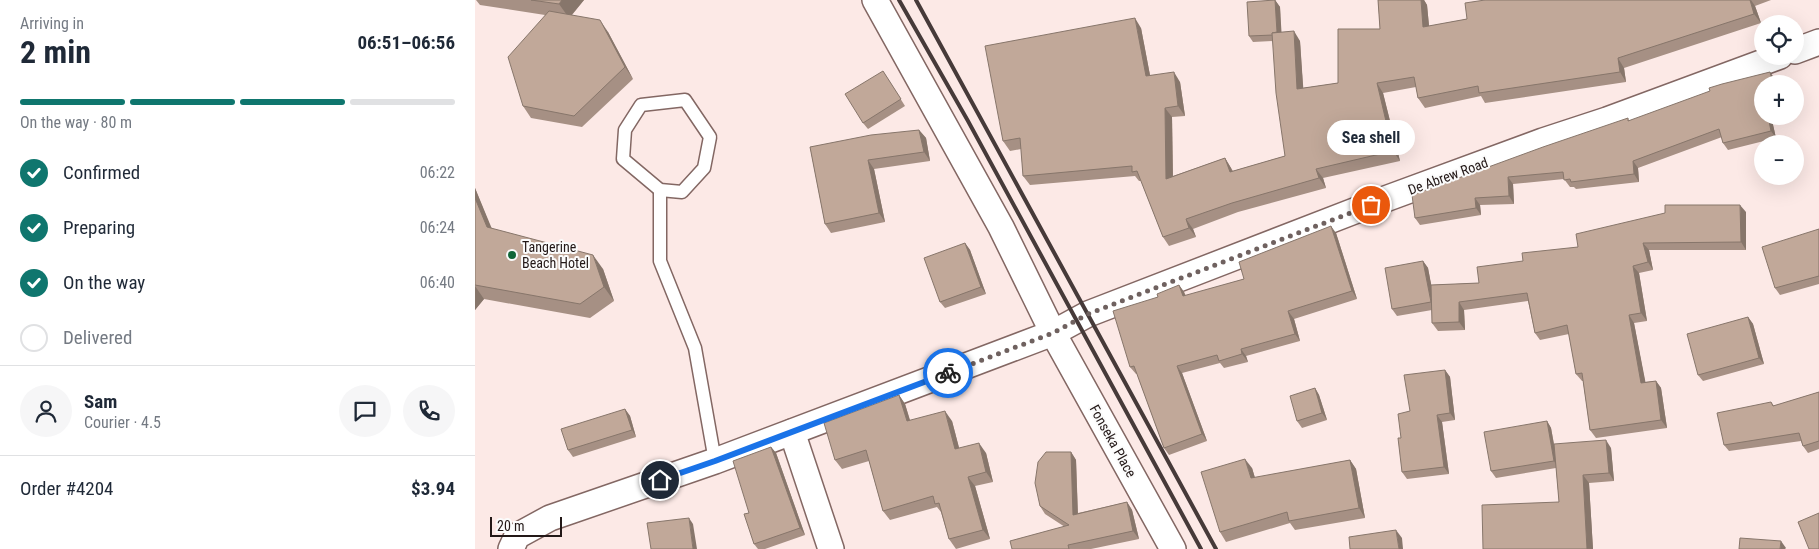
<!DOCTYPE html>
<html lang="en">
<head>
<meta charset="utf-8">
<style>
	:root { --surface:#fff; --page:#f6f6f7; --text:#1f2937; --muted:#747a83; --line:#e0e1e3; --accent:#0f766e }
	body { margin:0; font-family:"Roboto Condensed",sans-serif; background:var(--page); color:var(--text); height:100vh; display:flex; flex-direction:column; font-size:19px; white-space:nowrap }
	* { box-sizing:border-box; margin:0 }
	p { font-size:16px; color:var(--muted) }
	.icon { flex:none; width:28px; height:28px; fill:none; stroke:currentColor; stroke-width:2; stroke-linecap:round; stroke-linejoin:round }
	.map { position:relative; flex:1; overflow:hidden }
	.sheet { display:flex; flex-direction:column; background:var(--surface); width:475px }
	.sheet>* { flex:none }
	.controls { position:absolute; left:1279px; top:15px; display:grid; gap:10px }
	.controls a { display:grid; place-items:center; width:50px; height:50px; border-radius:50%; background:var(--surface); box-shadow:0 5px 20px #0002; font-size:25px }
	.scale { position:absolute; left:15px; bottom:12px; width:72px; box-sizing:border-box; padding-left:5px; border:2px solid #231817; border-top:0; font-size:14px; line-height:18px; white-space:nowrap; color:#231817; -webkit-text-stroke:4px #fbfbfb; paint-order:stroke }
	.pin { position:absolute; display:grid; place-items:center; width:42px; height:42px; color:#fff; margin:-21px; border:2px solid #fff; border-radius:50%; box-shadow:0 1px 5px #0007 }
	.courier { position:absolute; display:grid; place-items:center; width:50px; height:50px; margin:-25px; border:4px solid #1a73e8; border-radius:50%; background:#fff; color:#222; box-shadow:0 1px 6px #0007 }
	.bubble { position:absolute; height:35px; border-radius:18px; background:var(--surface); box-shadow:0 5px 20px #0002; font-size:16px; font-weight:700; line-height:35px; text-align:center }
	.summary em { font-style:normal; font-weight:700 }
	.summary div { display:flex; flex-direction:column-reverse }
	.summary { display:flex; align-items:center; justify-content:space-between; height:85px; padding:0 20px }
	h1 { font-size:32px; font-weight:700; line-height:38px }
	.bar { display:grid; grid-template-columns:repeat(4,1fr); gap:8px 5px; align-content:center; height:60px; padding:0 20px }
	.bar i { height:6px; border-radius:4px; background:var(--line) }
	.bar .current { background:var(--accent) }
	.bar p { grid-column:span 4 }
	.line { display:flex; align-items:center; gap:12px; padding:0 20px; border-top:1px solid var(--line) }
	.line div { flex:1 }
	.round { display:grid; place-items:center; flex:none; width:52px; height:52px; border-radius:26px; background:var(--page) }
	ol { padding:0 20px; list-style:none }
	li { display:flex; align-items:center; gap:15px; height:55px }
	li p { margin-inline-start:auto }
	li .icon { padding:5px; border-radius:50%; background:var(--accent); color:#fff; stroke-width:4 }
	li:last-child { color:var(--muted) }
	li i { width:28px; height:28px; border:2px solid var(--line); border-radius:50% }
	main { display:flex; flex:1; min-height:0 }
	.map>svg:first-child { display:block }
</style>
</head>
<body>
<main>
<section class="sheet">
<div class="summary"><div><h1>2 min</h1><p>Arriving in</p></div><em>06:51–06:56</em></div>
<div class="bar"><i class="current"></i><i class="current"></i><i class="current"></i><i></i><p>On the way · 80 m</p></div>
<ol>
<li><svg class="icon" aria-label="check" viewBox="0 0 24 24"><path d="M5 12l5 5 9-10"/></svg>Confirmed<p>06:22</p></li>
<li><svg class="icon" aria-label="check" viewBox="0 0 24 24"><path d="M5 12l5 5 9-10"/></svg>Preparing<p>06:24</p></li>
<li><svg class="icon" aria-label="check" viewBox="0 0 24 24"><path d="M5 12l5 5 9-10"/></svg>On the way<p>06:40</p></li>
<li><i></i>Delivered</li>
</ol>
<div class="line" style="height:90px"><a class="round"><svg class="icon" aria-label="person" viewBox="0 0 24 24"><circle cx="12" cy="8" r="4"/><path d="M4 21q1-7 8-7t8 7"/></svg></a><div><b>Sam</b><p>Courier · 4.5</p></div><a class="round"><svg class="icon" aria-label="chat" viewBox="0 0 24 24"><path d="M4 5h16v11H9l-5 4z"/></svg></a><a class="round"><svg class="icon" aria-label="phone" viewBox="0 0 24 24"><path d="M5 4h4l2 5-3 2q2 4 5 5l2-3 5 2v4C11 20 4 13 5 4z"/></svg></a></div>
<div class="line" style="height:65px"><div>Order #4204</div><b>$3.94</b></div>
</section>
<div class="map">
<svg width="1344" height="549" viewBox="0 0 1344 549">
	<rect width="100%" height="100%" fill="#fce9e6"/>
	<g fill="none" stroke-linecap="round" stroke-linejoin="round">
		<!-- service casing -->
		<g stroke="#836763" stroke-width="15">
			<g id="service">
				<polygon points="210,100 235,137 229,168 207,192 185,190 148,159 150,130 166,105"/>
				<polyline points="185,190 185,261 220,348 240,461"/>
			</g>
		</g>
		<!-- minor casing -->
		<g stroke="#836763" stroke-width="28">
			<g id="minor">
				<polyline points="400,0 526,227 578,333 698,549"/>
				<polyline points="1320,51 1344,42"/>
				<polyline points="317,432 356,549"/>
				<polyline points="36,549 42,536 75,518 240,461 578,333 613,314 913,198 1068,141 1132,120 1305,56"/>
			</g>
		</g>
		<!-- service -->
		<use href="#service" stroke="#fff" stroke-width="12"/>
		<!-- minor -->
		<use href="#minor" stroke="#fff" stroke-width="25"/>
		<!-- rail -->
		<g stroke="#463a39" stroke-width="4">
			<polyline points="424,0 493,121 726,549"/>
			<polyline points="441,0 741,549"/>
		</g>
	</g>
	<!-- wall -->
	<g fill="#a69084">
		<polygon points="1,0 109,0 97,15 133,32 158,79 107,127 56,118 48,106 70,15 5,5"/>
		<polygon points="800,0 805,7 806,32 825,41 828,88 863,83 905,29 903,0 949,0 952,5 954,26 992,19 1010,0 1296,0 1280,6 1286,23 1149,68 1151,82 1010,103 1006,96 950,108 943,98 941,87 908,93 925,161 848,178 851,188 763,212 718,229 721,237 694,246 688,237 666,181 664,181 660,176 555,185 548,176 546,149 535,151 528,141 666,28 675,75 705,82 710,116 697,117 698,176 750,158 756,168 758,171 810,156 798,41 778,42 774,36"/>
		<polygon points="408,71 430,106 393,129 388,123"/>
		<polygon points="1300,79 1288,116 1296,116 1301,138 1253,150 1248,143 1247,137 1163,168 1164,182 1101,189 1099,187 1095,187 1089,179 1038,184 1039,204 1005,205 1006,215 945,225 940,218 1153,118 1154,121"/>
		<polygon points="444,130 451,138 455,161 399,169 410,222 356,233 350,224 335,147"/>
		<polygon points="0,188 16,228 128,269 139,301 115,318 9,299 0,310"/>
		<polygon points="1271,212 1271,250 1174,250 1178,270 1164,273 1172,321 1159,323 1170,382 1181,381 1186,388 1192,428 1121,438 1115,430 1108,381 1107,381 1101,374 1094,334 1065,340 1060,333 1053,301 989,310 990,330 963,331 957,323 957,310 922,316 917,309 948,261 953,268 956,285 1004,283 1048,261 1103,247"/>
		<polygon points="1344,229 1344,284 1305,295 1300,288"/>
		<polygon points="861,233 882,299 819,319 825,341 771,356 773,362 749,368 745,363 707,373 732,441 694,455 689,448 662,374 661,374 655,367 683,297 704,285 709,292 711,296 769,279"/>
		<polygon points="490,243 495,250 511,294 470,308 465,302"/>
		<polygon points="1273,317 1278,324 1289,364 1228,381 1223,375"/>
		<polygon points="970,370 975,377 980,420 967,422 974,474 932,479 927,472 926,438 935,411"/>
		<polygon points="840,388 844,395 852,420 827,428 822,421"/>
		<polygon points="1344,392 1344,449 1333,453 1328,446 1326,441 1254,451 1249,445 1296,402 1299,406"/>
		<polygon points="424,395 430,404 435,420 477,421 484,448 511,453 518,482 500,486 515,539 481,549 474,539 466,512 462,507 415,520 408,511 394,461 367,469 360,460"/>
		<polygon points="150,409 155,416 161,437 98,457 93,450"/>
		<polygon points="1072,421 1076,428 1079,444 1136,448 1139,481 1114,483 1118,549 1008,549 1084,502 1081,468 1021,478 1016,471"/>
		<polygon points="296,447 301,453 330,535 290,549 283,549 279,544 274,513"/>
		<polygon points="596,452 601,460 603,513 652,502 657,510 664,539 616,549 537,549 590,527 570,514 565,506"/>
		<polygon points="875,460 881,469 890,518 820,530 815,523 751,542 745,532 777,468 780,478"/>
	</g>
	<!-- shaded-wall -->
	<g fill="#87766b">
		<polygon points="87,0 109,0 94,18 84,4"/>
		<polygon points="800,0 805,7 807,41 802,34"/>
		<polygon points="946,0 949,0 952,5 955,36 948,27"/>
		<polygon points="1275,0 1276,0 1280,6 1286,23 1279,14"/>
		<polygon points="660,18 666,28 677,86 671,76"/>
		<polygon points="125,20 133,32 158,79 150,67"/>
		<polygon points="819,31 825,41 829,99 822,89"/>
		<polygon points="1143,58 1149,68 1151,82 1145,72"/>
		<polygon points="699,72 705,82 710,116 703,106"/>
		<polygon points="1295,72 1300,79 1301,84 1298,84"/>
		<polygon points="902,83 908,93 925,161 918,151"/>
		<polygon points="690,108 697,117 698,188 691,179"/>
		<polygon points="1293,116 1296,116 1301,138 1296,131"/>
		<polygon points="444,130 451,138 455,161 449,152"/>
		<polygon points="750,158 756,168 761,182 755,172"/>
		<polygon points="393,160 399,169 410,222 404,213"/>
		<polygon points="1158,161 1163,168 1164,182 1159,174"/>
		<polygon points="841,169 848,178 851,188 844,178"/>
		<polygon points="1033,177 1038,184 1039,204 1034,196"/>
		<polygon points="0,188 22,241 12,227 0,198"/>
		<polygon points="1000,198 1005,205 1006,215 1001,208"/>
		<polygon points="1265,205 1271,212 1271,250 1266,242"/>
		<polygon points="711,219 718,229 721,237 714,228"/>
		<polygon points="856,226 861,233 882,299 877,291"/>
		<polygon points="490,243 495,250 511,294 506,287"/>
		<polygon points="1168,243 1174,250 1178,270 1173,262"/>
		<polygon points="118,255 128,269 139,301 129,287"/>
		<polygon points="948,261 953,268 961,309 956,302"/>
		<polygon points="1158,266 1164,273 1172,321 1166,313"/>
		<polygon points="704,285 709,292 713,304 708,296"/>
		<polygon points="0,286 9,299 0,310"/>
		<polygon points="984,302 989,310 990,330 984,322"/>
		<polygon points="813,311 819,319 825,341 820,334"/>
		<polygon points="1154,315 1159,323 1172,390 1166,383"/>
		<polygon points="1273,317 1278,324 1289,364 1284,358"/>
		<polygon points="766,349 771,356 773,362 767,354"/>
		<polygon points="702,366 707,373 732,441 727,434"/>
		<polygon points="970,370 975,377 980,420 975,413"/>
		<polygon points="1181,381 1186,388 1192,428 1186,420"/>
		<polygon points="840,388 844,395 852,420 847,413"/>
		<polygon points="424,395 430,404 438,431 432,421"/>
		<polygon points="150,409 155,416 161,437 157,430"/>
		<polygon points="470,411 477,421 487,459 480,449"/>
		<polygon points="962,415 967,422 974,474 969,467"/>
		<polygon points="1072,421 1076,428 1083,468 1079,461"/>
		<polygon points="1131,440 1136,448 1139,481 1134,473"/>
		<polygon points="504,443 511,453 518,482 511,472"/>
		<polygon points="296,447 301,453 330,535 325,528"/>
		<polygon points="596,452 601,460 603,522 598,515"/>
		<polygon points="770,459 777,468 783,488 776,478"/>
		<polygon points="875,460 881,469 890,518 884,508"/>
		<polygon points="1108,475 1114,483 1118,549 1112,549"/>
		<polygon points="493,477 500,486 515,539 508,530"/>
		<polygon points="652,502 657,510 664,539 658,531"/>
		<polygon points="214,518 218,524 222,549 218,549"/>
		<polygon points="921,530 927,538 928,549 924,549"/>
		<polygon points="1306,541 1311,548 1310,549 1305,549"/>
	</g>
	<!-- building -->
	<g fill="#c1a899" stroke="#87766b">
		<polygon points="56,0 87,0 84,4"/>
		<polygon points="800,0 802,32 797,33 798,35 774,36 772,2"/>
		<polygon points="903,0 946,0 948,27 992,19 990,3 1010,0 1275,0 1279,14 1143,58 1145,72 1004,93 1003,86 943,98 939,77 902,83 918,151 841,169 844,178 757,203 711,219 714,228 688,237 662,171 657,172 657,166 548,176 545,138 528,141 510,46 660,18 671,76 699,72 703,106 690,108 691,179 750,158 755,172 810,156 801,93 797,33 819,31 822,89 863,83 863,29 905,29"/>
		<polygon points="74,11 125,20 150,67 99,116 48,106 33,57"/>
		<polygon points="408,71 426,99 388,123 370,94"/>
		<polygon points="1295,72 1298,84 1288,84 1288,116 1293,116 1296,131 1248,143 1244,129 1158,161 1159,174 1096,182 1095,179 1089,180 1088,172 1033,177 1034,196 1000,198 1001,208 940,218 937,195 1068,147 1153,118 1153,121 1235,91 1234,88 1247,84"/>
		<polygon points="444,130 449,152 393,160 404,213 350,224 335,147 396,135"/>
		<polygon points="0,198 12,227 118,255 129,287 105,304 0,285"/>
		<polygon points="1190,205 1265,205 1266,242 1168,243 1173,262 1158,266 1166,313 1154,315 1166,383 1181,381 1186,420 1115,430 1107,373 1101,374 1092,325 1060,333 1052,293 984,302 984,322 957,323 956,285 1004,283 1002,267 1048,261 1047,253 1103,247 1101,234 1190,213"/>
		<polygon points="856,226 877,291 813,311 820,334 766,349 767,354 744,361 742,355 702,366 727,434 689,448 659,366 655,367 638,311 683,297 682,294 704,285 708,296 769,279 764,262"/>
		<polygon points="1344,229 1344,276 1300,288 1287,247"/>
		<polygon points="490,243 506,287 465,302 449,258"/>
		<polygon points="948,261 956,302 917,309 910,268"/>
		<polygon points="1273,317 1284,358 1223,375 1212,334"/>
		<polygon points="970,370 975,413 962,415 969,467 927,472 923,438 926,438 923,414 935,411 929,375"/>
		<polygon points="840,388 847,413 822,421 815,396"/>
		<polygon points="1344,392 1344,441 1328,446 1324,433 1249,445 1242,413 1296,402 1298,406"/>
		<polygon points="424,395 432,421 470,411 480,449 504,443 511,472 493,477 508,530 474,539 464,503 460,504 458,496 408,511 391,450 360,460 349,423"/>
		<polygon points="150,409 157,430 93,450 86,429"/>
		<polygon points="1072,421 1079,461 1016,471 1009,432"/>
		<polygon points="1131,440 1134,473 1108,475 1112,549 1008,549 1007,505 1084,502 1079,444"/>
		<polygon points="296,447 325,528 279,544 269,514 274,513 258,461"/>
		<polygon points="571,452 596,452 598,515 652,502 658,531 593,545 594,549 537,549 535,541 594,525 565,506 560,483 563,462"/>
		<polygon points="770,459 776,478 875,460 884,508 814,521 812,512 745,532 726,472"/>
		<polygon points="1344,513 1344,549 1334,549 1323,522"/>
		<polygon points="214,518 218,549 176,549 172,523"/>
		<polygon points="921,530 924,549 875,549 874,537"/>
		<polygon points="1265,538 1306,541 1305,549 1264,549"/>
	</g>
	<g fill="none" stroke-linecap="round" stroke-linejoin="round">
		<!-- done -->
		<polyline stroke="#6f615f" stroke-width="5" stroke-dasharray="0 9" points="473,373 578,333 613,314 896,205"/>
		<!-- route -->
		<polyline stroke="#1a73e8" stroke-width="6" points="185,480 240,461 473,373"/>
	</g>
	<!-- markers -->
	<circle fill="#106638" stroke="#fbfbfb" stroke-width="2" cx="37" cy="255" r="5"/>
	<g text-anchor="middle" stroke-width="4" stroke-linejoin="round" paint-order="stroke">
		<!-- street labels -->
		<g font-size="14" fill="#231817" stroke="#fbfbfb">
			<text transform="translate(973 176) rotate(-20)" y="5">De Abrew Road</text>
			<text transform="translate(638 441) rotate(61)" y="5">Fonseka Place</text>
		</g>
		<!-- poi labels -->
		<g font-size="14" fill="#231817" stroke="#fbfbfb" text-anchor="start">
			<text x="47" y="252">Tangerine<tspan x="47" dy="16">Beach Hotel</tspan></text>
		</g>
	</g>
</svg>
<div class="controls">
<a><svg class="icon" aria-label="locate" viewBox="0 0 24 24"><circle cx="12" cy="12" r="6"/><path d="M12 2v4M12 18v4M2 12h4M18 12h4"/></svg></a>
<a>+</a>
<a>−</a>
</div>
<div class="scale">20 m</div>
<div class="pin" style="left:896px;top:205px;background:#ea580c"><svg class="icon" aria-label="bag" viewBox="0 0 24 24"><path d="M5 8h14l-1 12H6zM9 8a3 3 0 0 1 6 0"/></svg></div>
<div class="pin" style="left:185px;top:480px;background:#1f2937"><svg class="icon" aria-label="home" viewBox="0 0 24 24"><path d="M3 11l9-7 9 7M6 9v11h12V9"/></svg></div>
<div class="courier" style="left:473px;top:373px"><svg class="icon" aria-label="bike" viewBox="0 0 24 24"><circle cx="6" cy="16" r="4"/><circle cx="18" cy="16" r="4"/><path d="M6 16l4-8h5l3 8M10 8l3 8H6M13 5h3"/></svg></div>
<div class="bubble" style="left:852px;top:120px;width:88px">Sea shell</div>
</div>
</main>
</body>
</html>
